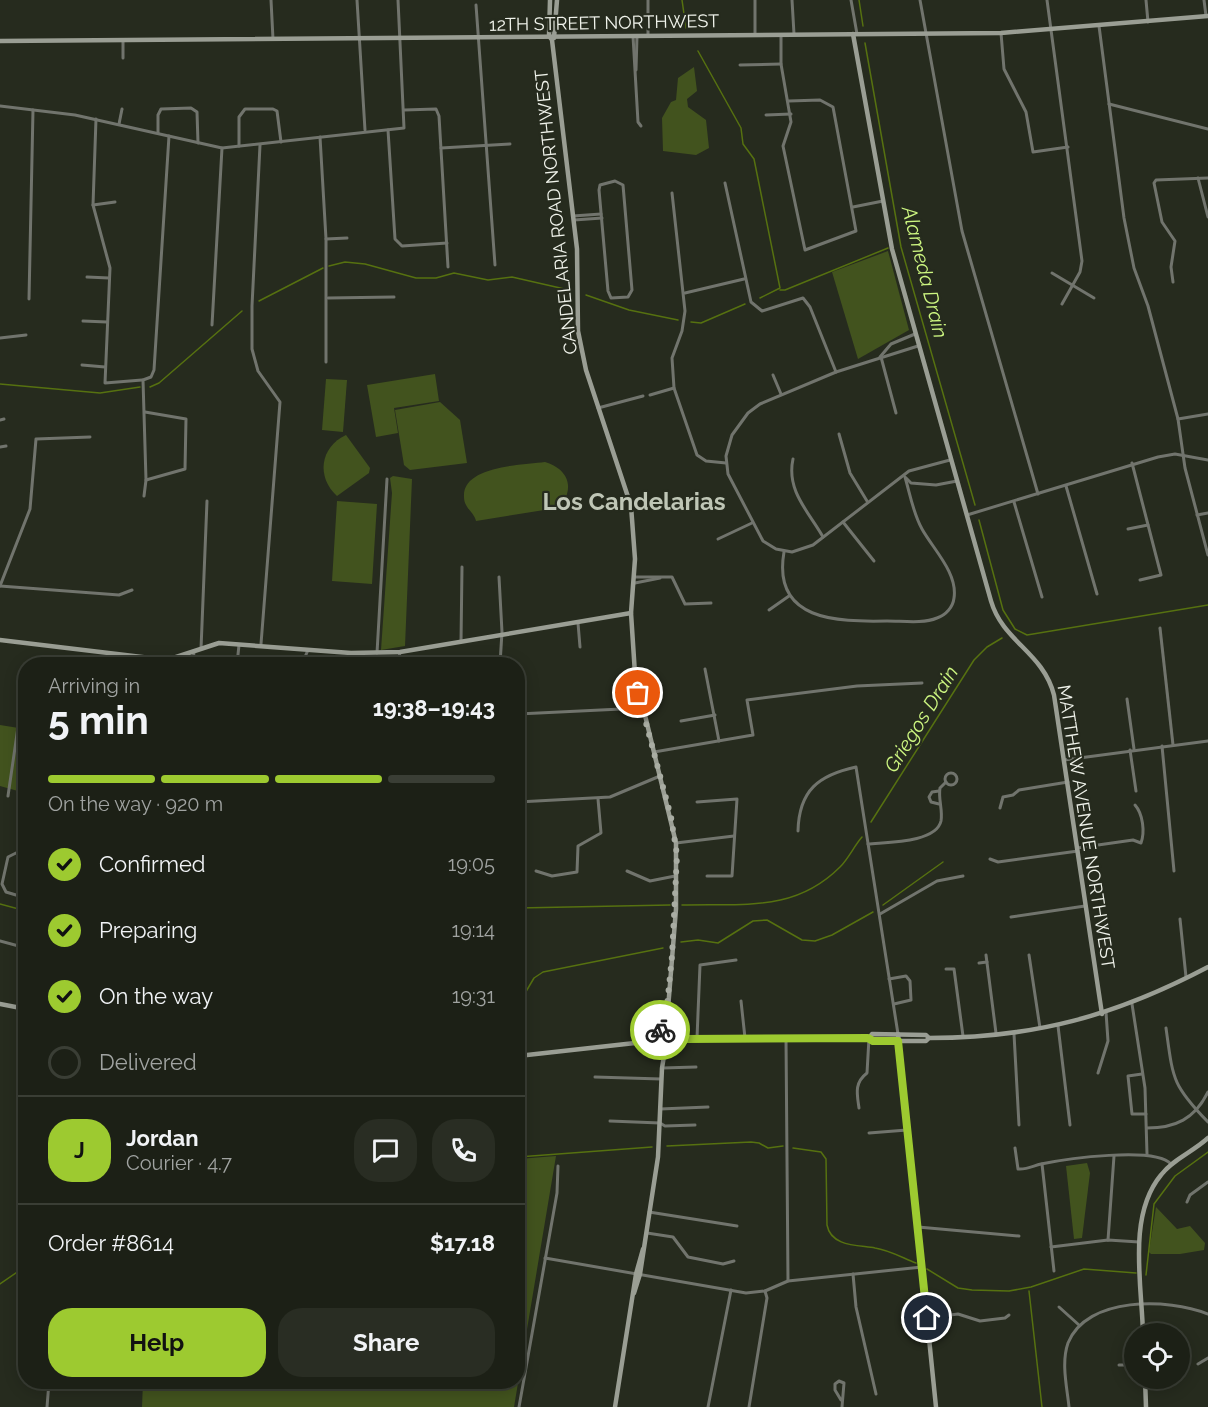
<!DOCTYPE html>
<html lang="en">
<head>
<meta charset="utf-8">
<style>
	:root { --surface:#1c2016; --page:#292d23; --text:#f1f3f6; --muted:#a0a3a1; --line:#3a3e35; --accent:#9dca30 }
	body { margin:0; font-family:Raleway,sans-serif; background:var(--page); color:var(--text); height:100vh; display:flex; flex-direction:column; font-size:22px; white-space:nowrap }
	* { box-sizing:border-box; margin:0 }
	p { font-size:20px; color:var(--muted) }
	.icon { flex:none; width:33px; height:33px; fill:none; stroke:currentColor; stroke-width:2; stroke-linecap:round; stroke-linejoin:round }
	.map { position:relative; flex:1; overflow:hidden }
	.sheet { position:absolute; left:18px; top:657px; width:507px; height:732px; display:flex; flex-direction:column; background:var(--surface); border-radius:24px; box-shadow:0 3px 15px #0003,0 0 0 2px var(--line) }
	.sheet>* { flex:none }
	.fabs { position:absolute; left:1124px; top:1323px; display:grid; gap:12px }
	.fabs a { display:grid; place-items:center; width:66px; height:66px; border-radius:50%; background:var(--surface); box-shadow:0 3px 15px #0003,0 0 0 2px var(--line); font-size:30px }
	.pin { position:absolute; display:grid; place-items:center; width:51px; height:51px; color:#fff; margin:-26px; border:3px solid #fff; border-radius:50%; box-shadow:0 2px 6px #0007 }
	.courier { position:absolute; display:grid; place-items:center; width:60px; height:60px; margin:-30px; border:4px solid #9dca30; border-radius:50%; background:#fff; color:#222; box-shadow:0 2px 8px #0007 }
	.head em { font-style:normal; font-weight:700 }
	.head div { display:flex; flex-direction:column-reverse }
	.head { display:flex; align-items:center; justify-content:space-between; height:102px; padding:0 30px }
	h1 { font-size:39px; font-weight:700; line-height:45px }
	.bar { display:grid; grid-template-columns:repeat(4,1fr); gap:9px 6px; align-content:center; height:72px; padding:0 30px }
	.bar i { height:8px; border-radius:4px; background:var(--line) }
	.bar .on { background:var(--accent) }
	.bar p { grid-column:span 4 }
	.line { display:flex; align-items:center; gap:15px; padding:0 30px; border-top:2px solid var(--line) }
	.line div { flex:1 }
	.round { display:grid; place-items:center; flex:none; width:63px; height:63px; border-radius:24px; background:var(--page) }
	ol { padding:0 30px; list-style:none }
	li { display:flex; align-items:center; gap:18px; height:66px }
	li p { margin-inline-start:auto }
	li .icon { padding:6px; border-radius:50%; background:var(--accent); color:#111; stroke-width:4 }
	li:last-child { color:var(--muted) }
	li i { width:33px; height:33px; border:3px solid var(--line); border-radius:50% }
	.action { display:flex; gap:12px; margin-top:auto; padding:12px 30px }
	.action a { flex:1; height:69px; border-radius:24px; background:var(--accent); color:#111; font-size:24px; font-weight:700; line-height:69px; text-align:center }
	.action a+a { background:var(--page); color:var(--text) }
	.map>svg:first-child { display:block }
</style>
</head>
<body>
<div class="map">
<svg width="1208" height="1407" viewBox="0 0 1208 1407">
	<rect width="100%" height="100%" fill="#262b1e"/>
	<!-- green -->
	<g fill="#42531e">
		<polygon points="694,67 697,91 687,99 688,107 706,120 709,148 696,155 663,151 662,118 671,102 676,100 678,78"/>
		<polygon points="888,251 909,330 858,359 832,272"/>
		<polygon points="435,374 439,401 394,408 398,433 376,437 367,385"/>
		<polygon points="326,379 347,380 343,432 322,430"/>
		<polygon points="440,402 460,420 467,463 410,470 404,465 395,410"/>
		<path d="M346,435L370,468L369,473L337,496C316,477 320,447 346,435Z"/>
		<path d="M545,462C559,466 572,477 567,494C565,500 562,501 563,507L476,521C474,512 464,508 464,497C462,466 522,465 545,462Z"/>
		<polygon points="393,476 412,479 405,646 381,650 392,493 390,478"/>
		<polygon points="337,501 377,504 372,584 332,581"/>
		<polygon points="0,725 25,729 25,793 0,786"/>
		<polygon points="556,1156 514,1407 142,1407 143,1382 518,1382 518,1159"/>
		<polygon points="1087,1163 1090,1173 1082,1238 1074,1239 1066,1166"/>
		<polygon points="1156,1207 1177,1229 1190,1226 1205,1243 1204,1250 1180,1254 1151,1254 1149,1252"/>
	</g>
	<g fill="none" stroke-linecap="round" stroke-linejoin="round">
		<!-- stream -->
		<g stroke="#567110" stroke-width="1.5">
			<polyline points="682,0 686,28"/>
			<polyline points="859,0 863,26"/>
			<polyline points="865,43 901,247 975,505"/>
			<polyline points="698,51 741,128 743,144 754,159 780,288 760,298"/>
			<polyline points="329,266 345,262 365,264 416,278 436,278 454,273 488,280 512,277 569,290"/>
			<polyline points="780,290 785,290 888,248"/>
			<polyline points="586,295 629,310 678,320"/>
			<polyline points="259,301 323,268"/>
			<polyline points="691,322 701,323 745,304"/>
			<polyline points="0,384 100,393 140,387"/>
			<polyline points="150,387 159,383 242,311"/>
			<polyline points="979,520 1003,610 1015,629 1027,635 1208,605"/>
			<polyline points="871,822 974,660 987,647 1002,638"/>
			<polyline points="0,904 26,911"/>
			<path d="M682,905C743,903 794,913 840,867C849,858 854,846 862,837"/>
			<polyline points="883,905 943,862"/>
			<polyline points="518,908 670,905"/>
			<polyline points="681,942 698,940 718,943 753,921 767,920 802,940 815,941 832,935 873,912"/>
			<polyline points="518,1005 534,978 543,972 663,948"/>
			<polyline points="667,1146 751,1142 759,1143 768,1148 783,1146"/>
			<path d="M793,1148L821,1152L826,1159L827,1225C831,1247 859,1245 875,1248C889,1250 903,1258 916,1263"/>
			<polyline points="518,1157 652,1147"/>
			<polyline points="927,1269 958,1288 972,1290 1009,1291 1031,1287 1084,1269 1136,1273"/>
			<polyline points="1146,1275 1154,1204 1175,1176 1208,1152"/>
			<polyline points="0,1284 26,1266"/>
			<polyline points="1029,1291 1042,1407"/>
		</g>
		<!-- street -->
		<g stroke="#71746d" stroke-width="3">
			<polyline points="271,0 273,39"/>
			<polyline points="357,0 365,130"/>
			<polyline points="792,0 794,34"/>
			<polyline points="851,0 857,34"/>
			<polyline points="920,0 962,231 1038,494"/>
			<polyline points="1047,0 1082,261 1080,272 1062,304"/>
			<polyline points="1146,0 1148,22"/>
			<polyline points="1204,0 1206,16"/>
			<polyline points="476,5 495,265"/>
			<polyline points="1099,26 1124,218 1134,268 1148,306 1178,419 1185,468 1208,555"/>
			<polyline points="1001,33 1004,69 1026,112 1033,152 1068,147"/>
			<polyline points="755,34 755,0"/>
			<polyline points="781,35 781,64 791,122 783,146 805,250 856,231 833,107 820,100 789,101"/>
			<polyline points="633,36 638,122 641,126"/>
			<polyline points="648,36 648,0"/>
			<polyline points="123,40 123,58"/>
			<polyline points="740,65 781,64"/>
			<polyline points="636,70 637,36"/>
			<polyline points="1109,104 1208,129"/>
			<polyline points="0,106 75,115 222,148 404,128 398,0"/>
			<polyline points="404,110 436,109 439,116 448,267"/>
			<polyline points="766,115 791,114"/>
			<polyline points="96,119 93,205 110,268 105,383 142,380"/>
			<polyline points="119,124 122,109"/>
			<polyline points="388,130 395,239 402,246 447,243"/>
			<polyline points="158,133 158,115 161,109 191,108 197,112 198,143"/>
			<polyline points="320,137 326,239 326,362"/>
			<polyline points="260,145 252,306 252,349 258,371 280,402 261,644"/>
			<polyline points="239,146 239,117 245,109 273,109 277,111 281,142"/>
			<polyline points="441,148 510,144"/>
			<polyline points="1198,178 1208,217"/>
			<polygon points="615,181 623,185 632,290 628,297 611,298 608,291 599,190 600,185"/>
			<polyline points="725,183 751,302 762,311 803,298 810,307 836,372"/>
			<polyline points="672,193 685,311 682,331 672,358 674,388 697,455 706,461 726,463"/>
			<polyline points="93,205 115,202"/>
			<polyline points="853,207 883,201"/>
			<polyline points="573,216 601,214"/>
			<polyline points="574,220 602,218"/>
			<polyline points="326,239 347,238"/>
			<polyline points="1052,273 1094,298"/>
			<polyline points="87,277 109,278"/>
			<polyline points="1173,282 1171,267 1175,241 1162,222 1154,183 1156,180 1208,178"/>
			<polyline points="685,293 744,279"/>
			<polyline points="328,298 394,297"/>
			<polyline points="29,299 33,110"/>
			<polyline points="83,321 107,322"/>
			<polyline points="212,325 222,148"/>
			<polyline points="0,338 26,335"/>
			<polyline points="918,346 836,372 760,404 748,413 732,435 726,456 728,474 763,541 776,549 792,552 813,545 909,471 950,460"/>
			<polyline points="880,357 891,344 915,334"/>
			<polyline points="881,357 896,413"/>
			<polyline points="82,365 105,367"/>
			<polyline points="773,375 781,394"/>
			<polyline points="650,395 674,388"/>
			<polyline points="598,408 643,396"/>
			<polyline points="145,412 186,419 185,469 146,480"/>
			<polyline points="1178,419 1208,414"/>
			<polyline points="0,420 4,419"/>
			<polyline points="839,434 850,473 867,501"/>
			<polyline points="0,447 6,446"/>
			<path d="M793,459C786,491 809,512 823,537"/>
			<polyline points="1132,463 1161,575 1140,580"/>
			<polyline points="906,478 911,483 936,485 957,481"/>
			<polyline points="1066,486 1097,594"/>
			<polyline points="144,496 146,480 143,380 151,377 154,370 169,136"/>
			<polyline points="1014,502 1042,597"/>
			<polyline points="967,515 1158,457 1175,454 1208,460"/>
			<polyline points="1197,515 1208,513"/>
			<polyline points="843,522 874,561"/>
			<polyline points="1128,529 1148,525"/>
			<polyline points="718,539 752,523"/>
			<path d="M784,552C772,621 837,622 887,621C903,621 923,624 937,618C946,615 953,607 954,598C958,573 933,549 922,529C913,513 910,494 905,477"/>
			<polyline points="499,577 502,632 500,664"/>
			<polyline points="635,577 672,577 685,604 711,603"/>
			<polyline points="635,583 660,578"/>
			<polyline points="0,586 30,509 36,439 90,437"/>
			<polyline points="0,586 119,595 132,590"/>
			<polyline points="769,610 789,596"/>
			<polyline points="578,623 580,647"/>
			<polyline points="1160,628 1173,745"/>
			<polyline points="461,642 462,567"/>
			<polyline points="201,649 207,501"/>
			<polyline points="377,653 387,479"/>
			<polyline points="193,664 194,651"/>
			<polyline points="237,664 239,645"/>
			<polyline points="302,664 308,650"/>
			<polyline points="398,664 400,652"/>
			<polyline points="705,669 719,741"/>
			<polyline points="1127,699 1134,749"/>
			<polyline points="518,714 642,708"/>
			<polyline points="681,721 715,715"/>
			<polyline points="1162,746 1174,871"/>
			<polyline points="1130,750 1136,791"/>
			<polyline points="654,752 753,735 747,700 857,686 922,683"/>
			<polyline points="1064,760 1208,741"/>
			<circle cx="951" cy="779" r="6"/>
			<polyline points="8,796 18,727"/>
			<polyline points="518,802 610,797 660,776"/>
			<polyline points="697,802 737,799 732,876 707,876"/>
			<polyline points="939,804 931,802 929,797 932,792 939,791"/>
			<polyline points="1000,808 1003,797 1013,795 1019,790 1068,782"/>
			<path d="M798,831C799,790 819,775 856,767L898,1034"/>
			<polyline points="676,843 734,836"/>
			<path d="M868,844C886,842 936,843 941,821C943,810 938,799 940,788L946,782"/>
			<path d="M1077,848L1133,840L1141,843C1145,832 1143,814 1135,805"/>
			<polyline points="26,855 16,853 8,857 2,884 6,892 26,898"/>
			<polyline points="990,859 998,862 1078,851"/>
			<polyline points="536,871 552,876 577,872 578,846 601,833 598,799"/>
			<polyline points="627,871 650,881 675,876"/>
			<polyline points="880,914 937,881 963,876"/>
			<polyline points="1011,917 1085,906"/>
			<polyline points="1180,919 1186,977"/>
			<polyline points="0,941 26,948"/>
			<polyline points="986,955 996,1033"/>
			<polyline points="1029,955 1040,1028"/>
			<polyline points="979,963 987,962"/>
			<polyline points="946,969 954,969 963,1036"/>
			<polyline points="889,979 906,976 910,981 911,1000 894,1004"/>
			<polyline points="741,1001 745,1038"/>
			<polyline points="1132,1004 1145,1088 1147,1154"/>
			<polyline points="1058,1026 1070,1125"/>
			<path d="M1166,1028C1173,1079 1172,1085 1208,1122"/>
			<polyline points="1014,1034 1019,1125"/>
			<polyline points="697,1038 700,965 736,960"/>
			<polyline points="786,1038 788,1281"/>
			<polyline points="662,1068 696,1067"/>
			<polyline points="1098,1073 1108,1041 1106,1012"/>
			<polyline points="1142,1074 1128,1076 1132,1114 1146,1114"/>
			<polyline points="595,1077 661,1079"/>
			<path d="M859,1108C857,1094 854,1083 867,1073L869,1038"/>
			<polyline points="660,1109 708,1107"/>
			<polyline points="610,1121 660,1123 665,1126 695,1125"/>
			<path d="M1147,1128C1175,1128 1195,1119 1208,1092"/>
			<polyline points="20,1129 26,1098"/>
			<polyline points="869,1133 907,1130"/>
			<path d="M1015,1148L1018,1169C1026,1170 1033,1166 1041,1164C1065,1159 1155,1146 1171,1164"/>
			<polyline points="1042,1164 1054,1271"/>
			<polyline points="1187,1202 1190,1195 1208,1182"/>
			<polyline points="649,1212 737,1226"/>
			<polyline points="918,1227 1019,1236"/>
			<polyline points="647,1233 673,1237 688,1257 723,1264 734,1261"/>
			<polyline points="1108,1240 1114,1156"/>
			<polyline points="1051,1247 1108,1240 1139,1242"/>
			<polyline points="545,1258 746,1293 765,1291 788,1281 922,1267"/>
			<polyline points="853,1274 856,1307 876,1394"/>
			<polyline points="1059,1307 1079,1325"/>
			<polyline points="927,1318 958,1314 980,1321 1005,1318 1009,1315"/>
			<polyline points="1198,1364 1208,1358"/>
			<polyline points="1119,1365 1134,1365"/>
			<polyline points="841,1400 835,1390 835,1384 839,1381 844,1383 842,1407"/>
			<polyline points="47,1407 49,1382"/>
			<polyline points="519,1407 557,1193 558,1166"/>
			<polyline points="708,1407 731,1290"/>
			<polyline points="749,1407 767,1298 765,1291"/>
			<path d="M1069,1407C1067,1387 1061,1363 1068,1343C1087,1296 1168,1298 1208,1314"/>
		</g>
		<!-- secondary -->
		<g stroke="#9a9e94" stroke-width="4.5">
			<polyline points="550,0 549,36 552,40 577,249 578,331 586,370 631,506 635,559 631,613 635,674 676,843 676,909 666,1034"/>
			<path d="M853,34L892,249L991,601C1003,642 1043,652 1054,695L1102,1014"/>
			<polyline points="554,38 557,0"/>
			<polyline points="0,41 1001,33 1208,16"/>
			<polyline points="0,640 167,660 219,643 351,653 400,652 631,613"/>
			<polyline points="0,1004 26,1009"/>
			<circle cx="662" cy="1039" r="7"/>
			<polyline points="658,1033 666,1016"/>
			<polyline points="898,1034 936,1407"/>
			<polyline points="667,1035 685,1039"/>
			<polyline points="869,1038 872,1034 926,1035 929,1038"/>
			<polyline points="635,1043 655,1035"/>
			<path d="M667,1043L685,1039L869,1038L873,1041H926L929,1038C1034,1038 1115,1016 1208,967"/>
			<polyline points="518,1056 635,1043 657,1044"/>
			<polyline points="634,1293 640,1274 658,1157 662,1068 666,1044"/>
			<path d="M1143,1334C1142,1285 1127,1216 1161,1175C1173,1159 1193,1152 1208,1138"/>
			<polyline points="1145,1378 1146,1407"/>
			<polyline points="615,1407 636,1274 643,1249"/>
		</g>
	</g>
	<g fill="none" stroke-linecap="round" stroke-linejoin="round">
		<!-- done -->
		<polyline stroke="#a9ada3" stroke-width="6" stroke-dasharray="0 10.8" points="638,693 671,817 677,855 672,956 666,1016 660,1030"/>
		<!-- route -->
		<polyline stroke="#9dca30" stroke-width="8" points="660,1030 658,1033 663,1032 668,1036 667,1043 685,1039 868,1038 873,1041 898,1041 927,1318"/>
	</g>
	<g text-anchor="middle" stroke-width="4.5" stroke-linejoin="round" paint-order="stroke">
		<!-- street labels -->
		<g font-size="18" fill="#f0f3eb" stroke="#262b1e">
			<text transform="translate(604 23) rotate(-1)" y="6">12TH STREET NORTHWEST</text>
			<text transform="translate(556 212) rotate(-96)" y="6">CANDELARIA ROAD NORTHWEST</text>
			<text transform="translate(1086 827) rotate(81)" y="6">MATTHEW AVENUE NORTHWEST</text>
		</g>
		<!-- water labels -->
		<g font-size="20" font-style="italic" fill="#cdf681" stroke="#262b1e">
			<text transform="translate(925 272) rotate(76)" y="7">Alameda Drain</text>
			<text transform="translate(921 719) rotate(-58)" y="7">Griegos Drain</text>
		</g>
		<!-- district labels -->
		<g font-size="24" font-weight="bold" fill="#bfc6b6" stroke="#262b1e">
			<text x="634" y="510">Los Candelarias</text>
		</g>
	</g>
</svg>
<div class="fabs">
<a><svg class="icon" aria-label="locate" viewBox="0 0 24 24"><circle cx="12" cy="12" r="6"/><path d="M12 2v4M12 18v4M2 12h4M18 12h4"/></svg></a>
</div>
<div class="pin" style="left:638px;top:693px;background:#ea580c"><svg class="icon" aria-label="bag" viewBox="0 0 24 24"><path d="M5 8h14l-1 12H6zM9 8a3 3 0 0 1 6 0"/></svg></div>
<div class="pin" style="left:927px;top:1318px;background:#1f2937"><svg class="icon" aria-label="home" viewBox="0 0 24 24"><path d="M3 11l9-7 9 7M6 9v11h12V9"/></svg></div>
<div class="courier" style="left:660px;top:1030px"><svg class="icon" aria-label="bike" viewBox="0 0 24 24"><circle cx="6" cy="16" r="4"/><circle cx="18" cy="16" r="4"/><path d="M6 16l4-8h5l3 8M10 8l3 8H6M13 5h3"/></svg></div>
<section class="sheet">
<div class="head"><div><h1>5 min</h1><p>Arriving in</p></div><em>19:38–19:43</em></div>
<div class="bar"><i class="on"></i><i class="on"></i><i class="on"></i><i></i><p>On the way · 920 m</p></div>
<ol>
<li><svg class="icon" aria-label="check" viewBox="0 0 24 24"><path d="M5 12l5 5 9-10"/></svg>Confirmed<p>19:05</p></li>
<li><svg class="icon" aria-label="check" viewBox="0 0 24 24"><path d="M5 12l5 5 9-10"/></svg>Preparing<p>19:14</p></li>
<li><svg class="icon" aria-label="check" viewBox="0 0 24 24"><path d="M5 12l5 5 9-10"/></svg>On the way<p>19:31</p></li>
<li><i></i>Delivered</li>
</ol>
<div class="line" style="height:108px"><b class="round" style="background:var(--accent);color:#111">J</b><div><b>Jordan</b><p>Courier · 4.7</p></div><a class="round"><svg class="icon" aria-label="chat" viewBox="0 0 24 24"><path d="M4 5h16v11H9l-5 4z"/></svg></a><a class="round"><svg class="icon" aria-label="phone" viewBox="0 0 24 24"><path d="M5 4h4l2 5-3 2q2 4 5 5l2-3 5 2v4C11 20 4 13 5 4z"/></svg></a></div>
<div class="line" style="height:78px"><div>Order #8614</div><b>$17.18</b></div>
<div class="action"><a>Help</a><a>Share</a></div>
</section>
</div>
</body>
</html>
